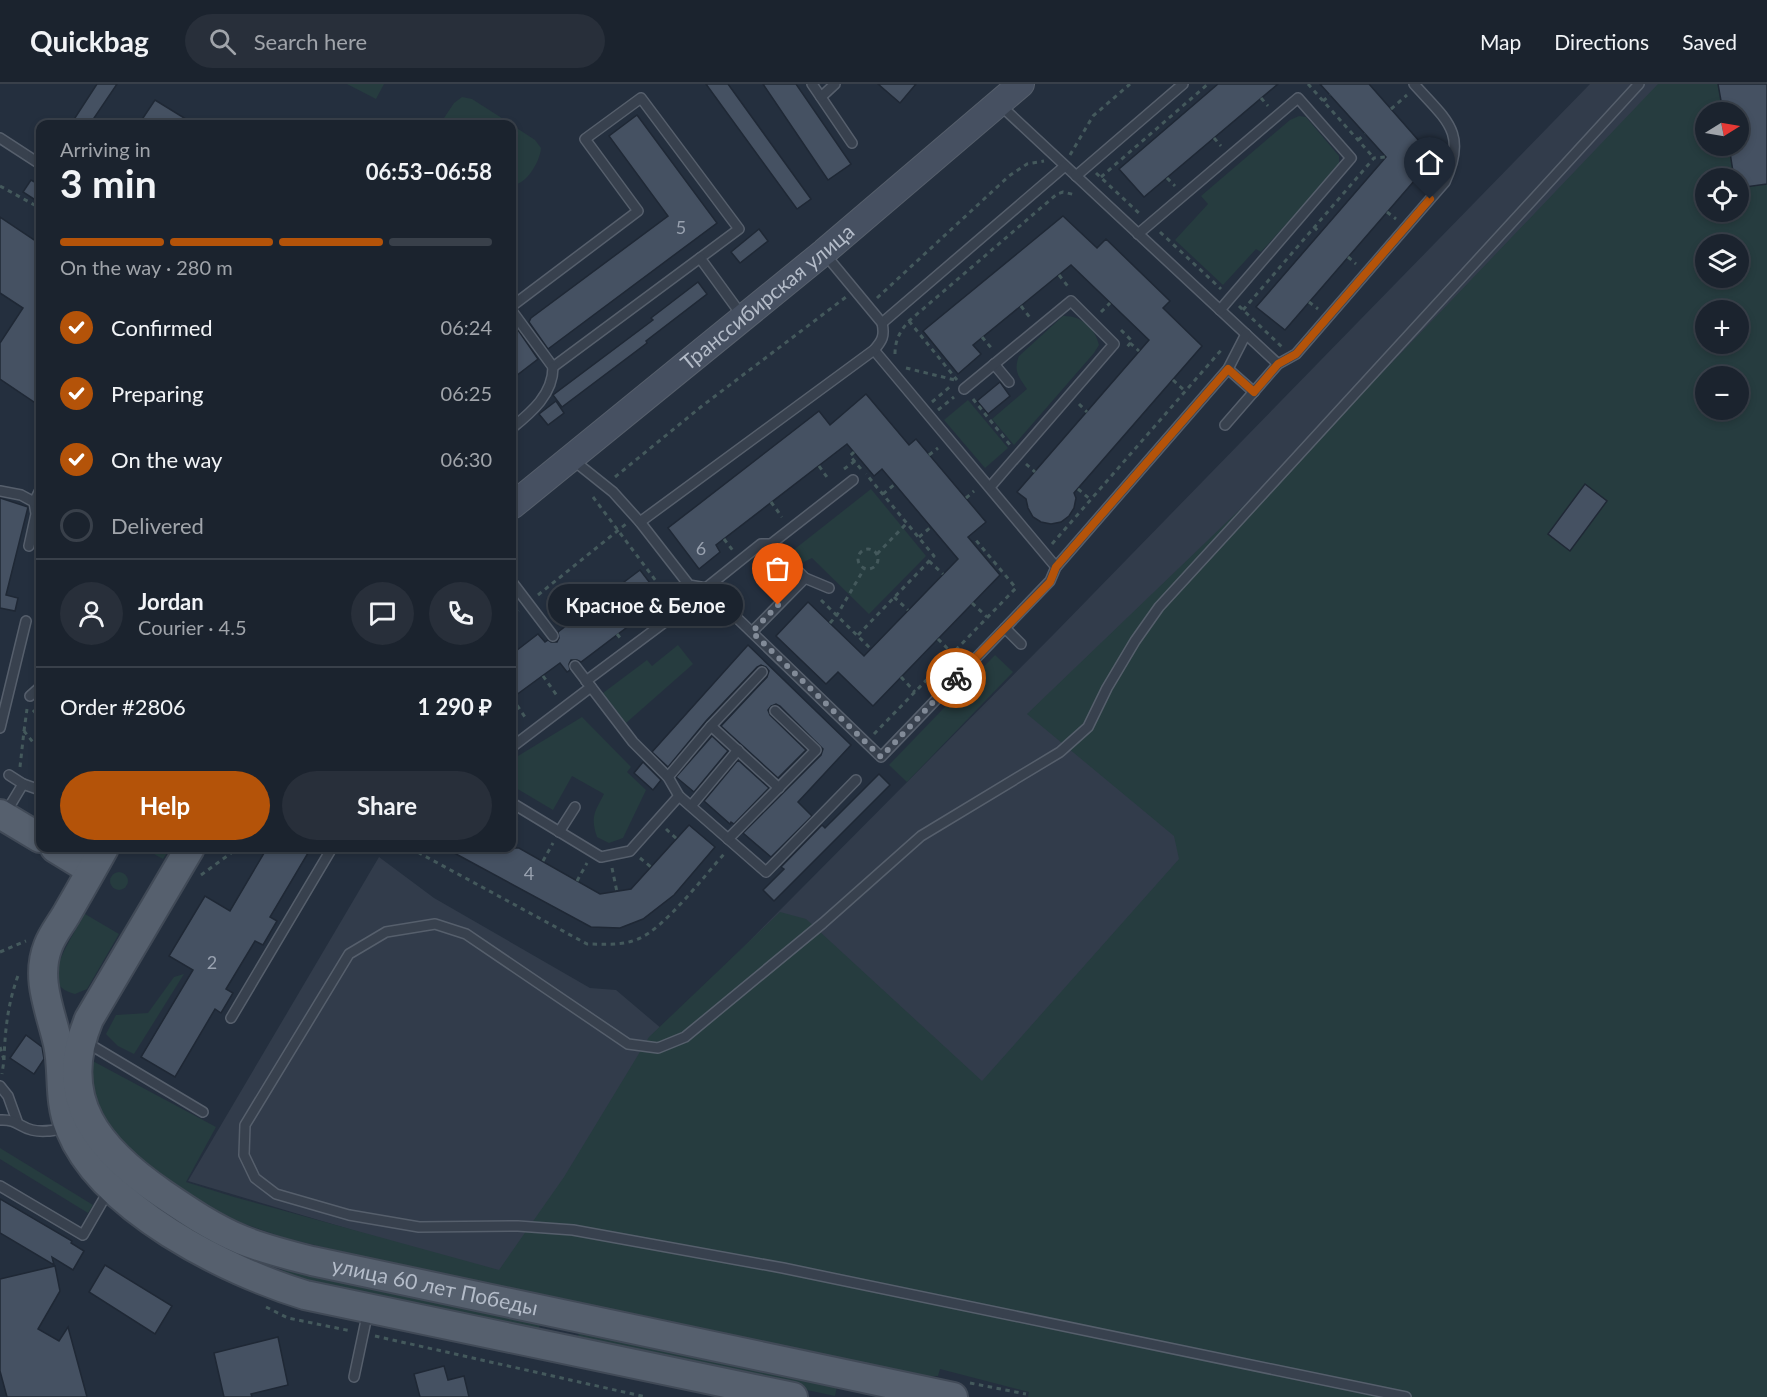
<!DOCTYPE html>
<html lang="en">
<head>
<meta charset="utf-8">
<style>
	:root { --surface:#1b232e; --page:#282f3a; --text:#f1f3f6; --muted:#a0a4aa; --line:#39404a; --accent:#b45309 }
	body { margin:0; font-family:Lato,sans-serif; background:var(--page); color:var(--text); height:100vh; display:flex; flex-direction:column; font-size:22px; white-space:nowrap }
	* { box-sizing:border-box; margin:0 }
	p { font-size:20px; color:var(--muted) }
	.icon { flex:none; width:33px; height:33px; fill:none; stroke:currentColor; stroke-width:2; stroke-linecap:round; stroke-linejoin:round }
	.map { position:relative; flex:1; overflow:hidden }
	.panel { position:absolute; left:36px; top:36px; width:480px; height:732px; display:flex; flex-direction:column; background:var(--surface); border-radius:12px; box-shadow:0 3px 9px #0003,0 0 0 2px var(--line) }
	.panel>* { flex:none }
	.needle { width:39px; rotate:79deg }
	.controls { position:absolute; left:1695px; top:18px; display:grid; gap:12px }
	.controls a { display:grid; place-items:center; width:54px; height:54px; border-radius:50%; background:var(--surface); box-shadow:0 3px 9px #0003,0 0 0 2px var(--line); font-size:30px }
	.pin { position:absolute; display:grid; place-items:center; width:51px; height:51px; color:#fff; margin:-62px -26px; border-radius:50% 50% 50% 0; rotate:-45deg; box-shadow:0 0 6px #0007 }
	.pin .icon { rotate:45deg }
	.courier { position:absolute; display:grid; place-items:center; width:60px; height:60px; margin:-30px; border:4px solid #b45309; border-radius:50%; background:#fff; color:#222; box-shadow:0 2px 8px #0007 }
	.bubble { position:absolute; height:42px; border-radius:21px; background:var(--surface); box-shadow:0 3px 9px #0003,0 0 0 2px var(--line); font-size:20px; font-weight:700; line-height:42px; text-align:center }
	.headline em { font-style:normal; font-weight:700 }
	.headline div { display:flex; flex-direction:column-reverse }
	.headline { display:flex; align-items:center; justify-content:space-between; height:102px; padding:0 24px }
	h1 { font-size:39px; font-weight:700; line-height:45px }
	.bar { display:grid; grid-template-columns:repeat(4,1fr); gap:9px 6px; align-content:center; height:72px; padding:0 24px }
	.bar i { height:8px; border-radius:4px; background:var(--line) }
	.bar .active { background:var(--accent) }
	.bar p { grid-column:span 4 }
	.line { display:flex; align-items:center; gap:15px; padding:0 24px; border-top:2px solid var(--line) }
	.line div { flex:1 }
	.round { display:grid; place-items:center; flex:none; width:63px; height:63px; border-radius:32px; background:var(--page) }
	ol { padding:0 24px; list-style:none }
	li { display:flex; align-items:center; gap:18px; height:66px }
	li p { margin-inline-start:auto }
	li .icon { padding:6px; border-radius:50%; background:var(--accent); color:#fff; stroke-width:4 }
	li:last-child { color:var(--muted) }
	li i { width:33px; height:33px; border:3px solid var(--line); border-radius:50% }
	.button { display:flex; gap:12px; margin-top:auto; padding:12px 24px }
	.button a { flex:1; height:69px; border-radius:36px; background:var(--accent); color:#fff; font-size:24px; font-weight:700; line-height:69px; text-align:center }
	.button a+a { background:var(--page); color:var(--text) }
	header { display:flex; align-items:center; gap:36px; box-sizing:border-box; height:84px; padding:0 30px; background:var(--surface); border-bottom:2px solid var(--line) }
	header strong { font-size:28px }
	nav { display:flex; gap:33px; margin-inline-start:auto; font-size:21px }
	.search { width:420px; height:54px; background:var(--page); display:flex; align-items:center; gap:15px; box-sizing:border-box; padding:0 21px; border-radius:33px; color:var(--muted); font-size:22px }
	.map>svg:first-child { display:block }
</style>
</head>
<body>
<header>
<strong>Quickbag</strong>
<div class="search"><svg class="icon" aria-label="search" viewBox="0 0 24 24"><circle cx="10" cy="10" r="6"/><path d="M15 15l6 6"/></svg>Search here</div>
<nav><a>Map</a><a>Directions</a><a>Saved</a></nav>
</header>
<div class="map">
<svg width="1767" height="1313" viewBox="0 0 1767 1313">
	<rect width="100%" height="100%" fill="#242f3e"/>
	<!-- airport -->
	<path fill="#323c4b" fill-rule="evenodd" d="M1590,0H1767V1313L493,1188L188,1097L379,773L434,814L590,904L616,906L662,945L1054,550ZM1706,28H1738V62H1706ZM1706,94H1738V128H1706ZM1706,160H1738V194H1706ZM1706,226H1738V260H1706ZM1706,292H1738V326H1706Z"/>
	<!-- green -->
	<g fill="#263c3f" fill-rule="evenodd">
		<polygon points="347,0 384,0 376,15"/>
		<path d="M1658,0H1767V1313H1028L1029,1308L940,1285L938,1292L910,1293L490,1203L285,1154L242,1139L200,1119L138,1075L105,1042L88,1007L89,975L216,1043L186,1098L234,1113L499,1186L564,1093L649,953L780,828L806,835L982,997L1179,775L1174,752L1027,630L1385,286ZM1706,28H1738V62H1706ZM1706,94H1738V128H1706ZM1706,160H1738V194H1706ZM1706,226H1738V260H1706ZM1706,292H1738V326H1706Z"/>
		<polygon points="462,13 472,15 511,40 440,40 454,19"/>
		<polygon points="1299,32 1306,33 1339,72 1339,82 1261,168 1256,165 1223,201 1175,156 1208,120 1201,112 1290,36"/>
		<path d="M512,41L535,56L541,64C540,78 526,101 512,101Z"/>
		<path d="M1063,232C1080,231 1095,243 1099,261L1094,269L1014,361L992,335L1027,305C1019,293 1013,287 1019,272Z"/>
		<polygon points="968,316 1008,364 985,384 944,336"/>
		<polygon points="871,405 926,472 869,530 812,474 800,480 794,477 791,468"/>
		<polygon points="678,561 693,580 626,639 603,609 647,576 652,582"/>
		<polygon points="995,571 1013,588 907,698 889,681"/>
		<path d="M582,633L631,683L627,688L646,706L623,754L609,759L597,753C590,732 595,728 604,710L572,692L553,726L516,704C512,692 512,683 518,672Z"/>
		<polygon points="143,764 170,764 163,775"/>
		<circle cx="119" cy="797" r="9"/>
		<path d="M85,830L119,850L87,905L75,910C68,908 59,905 57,896C52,882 77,844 85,830Z"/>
		<polygon points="184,890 134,970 118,962 106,950 116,931 148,929 174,893"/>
		<polygon points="0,1064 93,1121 88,1129 0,1075"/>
		<polygon points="284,1179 541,1235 538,1249 281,1193"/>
		<polygon points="580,1243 838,1298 835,1312 577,1257"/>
	</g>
	<!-- building -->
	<g fill="#455162" stroke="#1f2835" stroke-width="1.5">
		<polygon points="97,0 117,0 90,40 71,40"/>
		<polygon points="706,0 728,0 811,115 797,125"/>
		<polygon points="763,0 796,0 851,80 828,96"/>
		<polygon points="878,0 916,0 900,19"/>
		<polygon points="1218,0 1278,0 1144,113 1119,85"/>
		<polygon points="1320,0 1369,0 1434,74 1285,246 1256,223 1386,73"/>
		<polygon points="1718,0 1767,0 1767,100 1738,104 1738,94 1734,94 1729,62 1738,62 1738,28 1723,28"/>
		<polygon points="155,16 194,40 139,40"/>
		<polygon points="637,31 717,139 548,265 529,238 531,234 668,132 609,52"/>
		<polygon points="31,96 40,101 40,119 23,108"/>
		<polygon points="1063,132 1097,164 1106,155 1170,217 1163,224 1202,262 1074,409 1076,414 1074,424 1069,432 1061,438 1051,440 1041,438 1033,433 1028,424 1026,415 1017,408 1149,256 1071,181 973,261 981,270 958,290 923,247"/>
		<polygon points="0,133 40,160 40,322 0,295 0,259 23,224 0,209"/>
		<polygon points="759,145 768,157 740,179 731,168"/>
		<polygon points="698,198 707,210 646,257 647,259 562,323 553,311 653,236 651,234"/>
		<polygon points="518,246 538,275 512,295 512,251"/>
		<polygon points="1000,298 1010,312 988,330 977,317"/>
		<polygon points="866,310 909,361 916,355 986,438 968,453 1000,491 873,622 838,588 826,600 776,552 808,518 864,572 958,475 882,385 874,392 847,360 716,461 720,468 699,485 668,444 819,327 830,341"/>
		<polygon points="556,317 564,329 548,341 539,330"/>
		<polygon points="1585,400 1607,417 1570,467 1548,450"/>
		<polygon points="0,414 28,423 6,511 18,514 15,527 0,524"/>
		<polygon points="640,486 663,516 581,578 577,576 571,576 569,580 570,586 567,588 560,579 512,614 512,570 538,550 545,558 548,556 551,558 557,558 559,554 558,548"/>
		<polygon points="748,561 851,661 798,718 812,732 771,773 743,749 821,671 823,665 780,622 776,620 771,622 768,626 770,631 806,666 778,694 721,642 767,593 769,587 766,583 761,581 757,583 706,637 668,683 652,668"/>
		<polygon points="712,652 728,667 694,708 676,693"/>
		<polygon points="738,676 769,704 734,740 731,738 730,740 704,717"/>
		<polygon points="643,678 661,696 653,706 634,689"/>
		<polygon points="879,690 890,701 774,817 763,806 784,785 781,783 822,741 825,744"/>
		<polygon points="689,741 715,763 674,811 643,835 620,844 591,843 445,764 519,764 600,810 631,805"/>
		<polygon points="267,764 311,764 270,833 277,837 263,861 255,857 226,905 233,909 221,929 215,925 175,993 141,973 193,886 169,872 205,812 230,827"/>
		<polygon points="26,951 42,963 44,975 34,990 10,974"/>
		<polygon points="0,1115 72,1157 71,1159 84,1167 73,1186 52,1173 54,1181 0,1149"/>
		<polygon points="105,1181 172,1222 155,1250 89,1208"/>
		<polygon points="55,1182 60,1207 38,1245 59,1257 68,1243 87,1313 7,1313 0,1287 0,1195"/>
		<polygon points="278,1253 288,1301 251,1310 252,1313 224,1313 214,1269"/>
		<polygon points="444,1282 448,1296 464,1292 469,1313 420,1313 414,1290"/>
	</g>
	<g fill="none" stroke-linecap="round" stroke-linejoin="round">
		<!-- lane casing -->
		<g stroke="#565f6c" stroke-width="12">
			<g id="lane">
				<polyline points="812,0 852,59"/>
				<polyline points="821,13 835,0"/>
				<polyline points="999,20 1278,280"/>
				<polyline points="0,54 40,80"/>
				<polyline points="1076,92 1183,0"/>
				<polyline points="1138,150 1298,14 1351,74 1220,226"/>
				<polyline points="512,222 638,127 585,55 641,14 739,145 700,174 743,233"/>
				<polyline points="512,227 553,283 700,174"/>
				<polyline points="882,239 1065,82"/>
				<polyline points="874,266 1056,483"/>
				<polyline points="994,280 1009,298"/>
				<polyline points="1228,285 1254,308"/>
				<polyline points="964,305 1071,217 1114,260 990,403"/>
				<path d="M1225,341L1278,280L1296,270L1445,98C1468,48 1446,36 1414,0"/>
				<path d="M512,344C532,328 553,310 553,283"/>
				<polyline points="573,376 613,408 640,438 689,501 706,504 881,673 1050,497 1056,483 1228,285 1246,250"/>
				<polyline points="0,407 21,411 34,418 36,430 29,462"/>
				<polyline points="34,418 40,406"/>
				<path d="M640,438L874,266C882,257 885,252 882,239L824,169"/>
				<polyline points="771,460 805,494 829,504"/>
				<polyline points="512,498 553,552"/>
				<polyline points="706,504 761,460 771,460 853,396"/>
				<polyline points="1005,544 1021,560"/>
				<polyline points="752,548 805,494"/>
				<polyline points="575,582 633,658 668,693 679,712 766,788 856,696"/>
				<polyline points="586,597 669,535"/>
				<polyline points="30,612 40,603"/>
				<polyline points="711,642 779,704"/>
				<polyline points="0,644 26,537"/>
				<polyline points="512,663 591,603"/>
				<polyline points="9,691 23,700 40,706"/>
				<polyline points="668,693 711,642 762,588"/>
				<polyline points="512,719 601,773 630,767 679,712"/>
				<polyline points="691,722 738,666"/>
				<polyline points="5,730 23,700"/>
				<polyline points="559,748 575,723"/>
				<polyline points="728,755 816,666 775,627"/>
				<polyline points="231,934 332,764"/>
				<polyline points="84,957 203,1028"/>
				<polyline points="0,1002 8,1012 17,1037"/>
				<path d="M0,1036C17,1035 19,1043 32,1046C44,1049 55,1046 67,1044"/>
				<polyline points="0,1102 83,1151 109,1106"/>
				<polyline points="354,1293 368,1227"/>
				<polyline points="1406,1313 783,1184 573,1146 518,1142 419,1143 349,1131 276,1110 255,1094 244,1071 245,1041 349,870 386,848 435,840 466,850 628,960 658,964 685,953 823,839 921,752 1060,668 1088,643 1107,604 1135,557 1159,523 1639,0"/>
			</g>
		</g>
		<!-- secondary casing -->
		<g stroke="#565f6c" stroke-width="28">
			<g id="secondary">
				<path id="s1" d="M512,422L824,168L1021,0"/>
			</g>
		</g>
		<!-- primary casing -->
		<g stroke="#414a57" stroke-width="32">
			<g id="primary">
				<polyline points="0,730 40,754"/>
				<polyline points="55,764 91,786"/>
				<path d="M104,764C92,786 79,808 66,831C60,841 52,851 48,862C35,895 51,928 58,960C64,988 58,1016 70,1045C102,1125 226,1187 305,1211L793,1313"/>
				<path id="s2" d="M190,764L89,935C55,1016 99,1066 163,1110C188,1127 213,1144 242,1156C264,1165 288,1171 312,1177L953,1313"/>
			</g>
		</g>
		<!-- path -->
		<g stroke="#44595c" stroke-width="3" stroke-dasharray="4.5 4.5" stroke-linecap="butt">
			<polyline points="1308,0 1374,74"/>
			<polyline points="1261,14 1268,22"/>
			<polyline points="1323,17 1330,11"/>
			<polyline points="1391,25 1407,11"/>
			<polyline points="1214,54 1221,62"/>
			<polyline points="1358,56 1365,50"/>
			<polyline points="1070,71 1093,32 1130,0"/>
			<polyline points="1096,89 1142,132"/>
			<polyline points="1101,93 1208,0"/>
			<polyline points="1167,94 1175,102"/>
			<polyline points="0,102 40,124"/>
			<polyline points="1387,128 1396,135"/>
			<polyline points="1314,143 1320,149"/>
			<polyline points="1160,148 1221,205"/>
			<polyline points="1348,173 1356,180"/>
			<polyline points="1059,191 1070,205"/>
			<polyline points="877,214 1009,92 1027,80 1044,77"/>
			<polyline points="1309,218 1318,225"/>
			<polyline points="1021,222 1031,235"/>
			<polyline points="1239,222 1282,263"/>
			<polyline points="1243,226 1374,74 1386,73"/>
			<polyline points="1101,228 1110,219"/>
			<polyline points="909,237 957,296"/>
			<polyline points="1121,246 1132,257 1127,263"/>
			<polyline points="982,253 993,266"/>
			<polyline points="1130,259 1139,267"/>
			<path d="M895,270C895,256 900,247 909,237L1057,110L1063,108L1076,111"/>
			<polyline points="906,284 955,296"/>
			<polyline points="1173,296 1185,307"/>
			<polyline points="973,315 1010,361"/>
			<polyline points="932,318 952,301"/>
			<polyline points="1079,320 1087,328"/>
			<polyline points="938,326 954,313"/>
			<polyline points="854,368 850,372 861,385"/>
			<polyline points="929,371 938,364"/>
			<polyline points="1026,380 1035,388"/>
			<polyline points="819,382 829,396"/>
			<polyline points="844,385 855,377"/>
			<polyline points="615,393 702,322 846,213"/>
			<polyline points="1078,405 1091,416"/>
			<polyline points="883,410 895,400"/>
			<polyline points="593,413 677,525"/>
			<polyline points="966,414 974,407"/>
			<polyline points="771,418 782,433"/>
			<polyline points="919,453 931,443"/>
			<polyline points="724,455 734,468"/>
			<polyline points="1052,460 1223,264"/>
			<circle cx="868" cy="475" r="10"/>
			<polyline points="877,470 907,439"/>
			<polyline points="929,477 943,490"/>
			<polyline points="538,511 626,440"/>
			<polyline points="894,513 908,526"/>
			<polyline points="821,516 871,565"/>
			<polyline points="972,519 987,533"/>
			<polyline points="646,528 651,535"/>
			<polyline points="677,528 693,515"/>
			<polyline points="512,533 519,527"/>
			<polyline points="830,539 837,531 864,485"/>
			<polyline points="617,550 622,556"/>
			<polyline points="858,551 934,472 866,390"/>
			<polyline points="938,555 952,569"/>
			<polyline points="543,592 558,613"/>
			<polyline points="901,593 915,608"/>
			<polyline points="512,614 527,636"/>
			<polyline points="33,626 39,633"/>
			<polyline points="24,647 27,625"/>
			<polyline points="874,650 1016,504 974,454"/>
			<polyline points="20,683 24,647 40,667"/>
			<polyline points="666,745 677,755"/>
			<polyline points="512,746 517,737"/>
			<path d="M410,764L587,860C604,860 622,862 638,855C665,844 704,792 725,769"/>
			<polyline points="640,774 651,783"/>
			<polyline points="543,777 553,759"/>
			<polyline points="612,784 617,808"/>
			<polyline points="201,791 238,764"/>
			<polyline points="577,797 587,779"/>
			<polyline points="0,868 26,857"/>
			<polyline points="0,963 4,976 2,990"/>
			<path d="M4,976C5,945 8,918 19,889"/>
			<polyline points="266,1223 288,1234 351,1247"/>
			<polyline points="375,1252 646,1313"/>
			<polyline points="970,1299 1026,1310"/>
		</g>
		<!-- lane -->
		<use href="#lane" stroke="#38414e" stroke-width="9"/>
		<!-- secondary -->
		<use href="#secondary" stroke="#465061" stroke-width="26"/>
		<!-- primary -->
		<use href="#primary" stroke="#56606e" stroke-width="28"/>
	</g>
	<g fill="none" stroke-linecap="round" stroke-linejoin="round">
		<!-- done -->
		<polyline stroke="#828b98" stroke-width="6" stroke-dasharray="0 10.8" points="778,521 752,548 881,673 956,594"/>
		<!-- route -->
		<polyline stroke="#b45309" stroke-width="8" points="956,594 1050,498 1056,483 1228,285 1254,308 1278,280 1296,270 1430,115"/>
	</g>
	<g text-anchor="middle" stroke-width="4.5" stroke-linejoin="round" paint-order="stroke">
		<!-- number labels -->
		<g font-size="18" fill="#98a1af">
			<text x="681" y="150">5</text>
			<text x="701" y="471">6</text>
			<text x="529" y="796">4</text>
			<text x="212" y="885">2</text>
		</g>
		<!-- street labels -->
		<g font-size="21" fill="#b4bcc9" stroke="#1d2633">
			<text dy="7" stroke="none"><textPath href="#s1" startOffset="330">Транссибирская улица</textPath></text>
			<text dy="7" stroke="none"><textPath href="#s2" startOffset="699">улица 60 лет Победы</textPath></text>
		</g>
	</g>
</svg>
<div class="controls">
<a><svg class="needle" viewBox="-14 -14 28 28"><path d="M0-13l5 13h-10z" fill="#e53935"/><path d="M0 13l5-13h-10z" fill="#a0a4aa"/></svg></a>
<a><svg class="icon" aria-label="locate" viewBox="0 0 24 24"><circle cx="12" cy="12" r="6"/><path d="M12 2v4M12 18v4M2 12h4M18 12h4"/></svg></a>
<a><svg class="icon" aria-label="layers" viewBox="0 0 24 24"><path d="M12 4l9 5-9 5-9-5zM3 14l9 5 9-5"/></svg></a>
<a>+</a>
<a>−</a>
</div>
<div class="pin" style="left:778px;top:521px;background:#ea580c"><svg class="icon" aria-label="bag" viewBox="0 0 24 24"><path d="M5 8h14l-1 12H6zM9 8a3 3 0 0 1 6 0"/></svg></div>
<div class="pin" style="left:1430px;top:115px;background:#1f2937"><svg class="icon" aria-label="home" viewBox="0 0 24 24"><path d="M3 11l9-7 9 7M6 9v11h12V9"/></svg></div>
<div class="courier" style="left:956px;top:594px"><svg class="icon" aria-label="bike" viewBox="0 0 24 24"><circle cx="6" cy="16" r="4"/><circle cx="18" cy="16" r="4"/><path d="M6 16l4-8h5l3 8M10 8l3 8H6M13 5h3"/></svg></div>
<div class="bubble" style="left:548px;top:500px;width:195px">Красное &amp; Белое</div>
<section class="panel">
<div class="headline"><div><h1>3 min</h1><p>Arriving in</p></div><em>06:53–06:58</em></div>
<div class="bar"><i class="active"></i><i class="active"></i><i class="active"></i><i></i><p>On the way · 280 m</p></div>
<ol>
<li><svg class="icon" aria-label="check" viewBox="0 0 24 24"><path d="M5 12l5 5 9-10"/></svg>Confirmed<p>06:24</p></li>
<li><svg class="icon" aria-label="check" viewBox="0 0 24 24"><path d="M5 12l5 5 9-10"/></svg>Preparing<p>06:25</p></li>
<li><svg class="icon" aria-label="check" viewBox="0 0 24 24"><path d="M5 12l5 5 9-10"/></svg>On the way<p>06:30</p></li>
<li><i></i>Delivered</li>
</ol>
<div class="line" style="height:108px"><a class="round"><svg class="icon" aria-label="person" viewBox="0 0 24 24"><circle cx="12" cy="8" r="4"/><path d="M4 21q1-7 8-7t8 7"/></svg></a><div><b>Jordan</b><p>Courier · 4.5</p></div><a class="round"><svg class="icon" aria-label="chat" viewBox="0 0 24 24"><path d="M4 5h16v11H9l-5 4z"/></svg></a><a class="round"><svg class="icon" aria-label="phone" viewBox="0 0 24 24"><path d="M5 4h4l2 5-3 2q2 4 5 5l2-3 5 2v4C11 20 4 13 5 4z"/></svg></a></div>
<div class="line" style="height:78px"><div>Order #2806</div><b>1 290 ₽</b></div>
<div class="button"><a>Help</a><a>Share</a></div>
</section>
</div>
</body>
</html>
